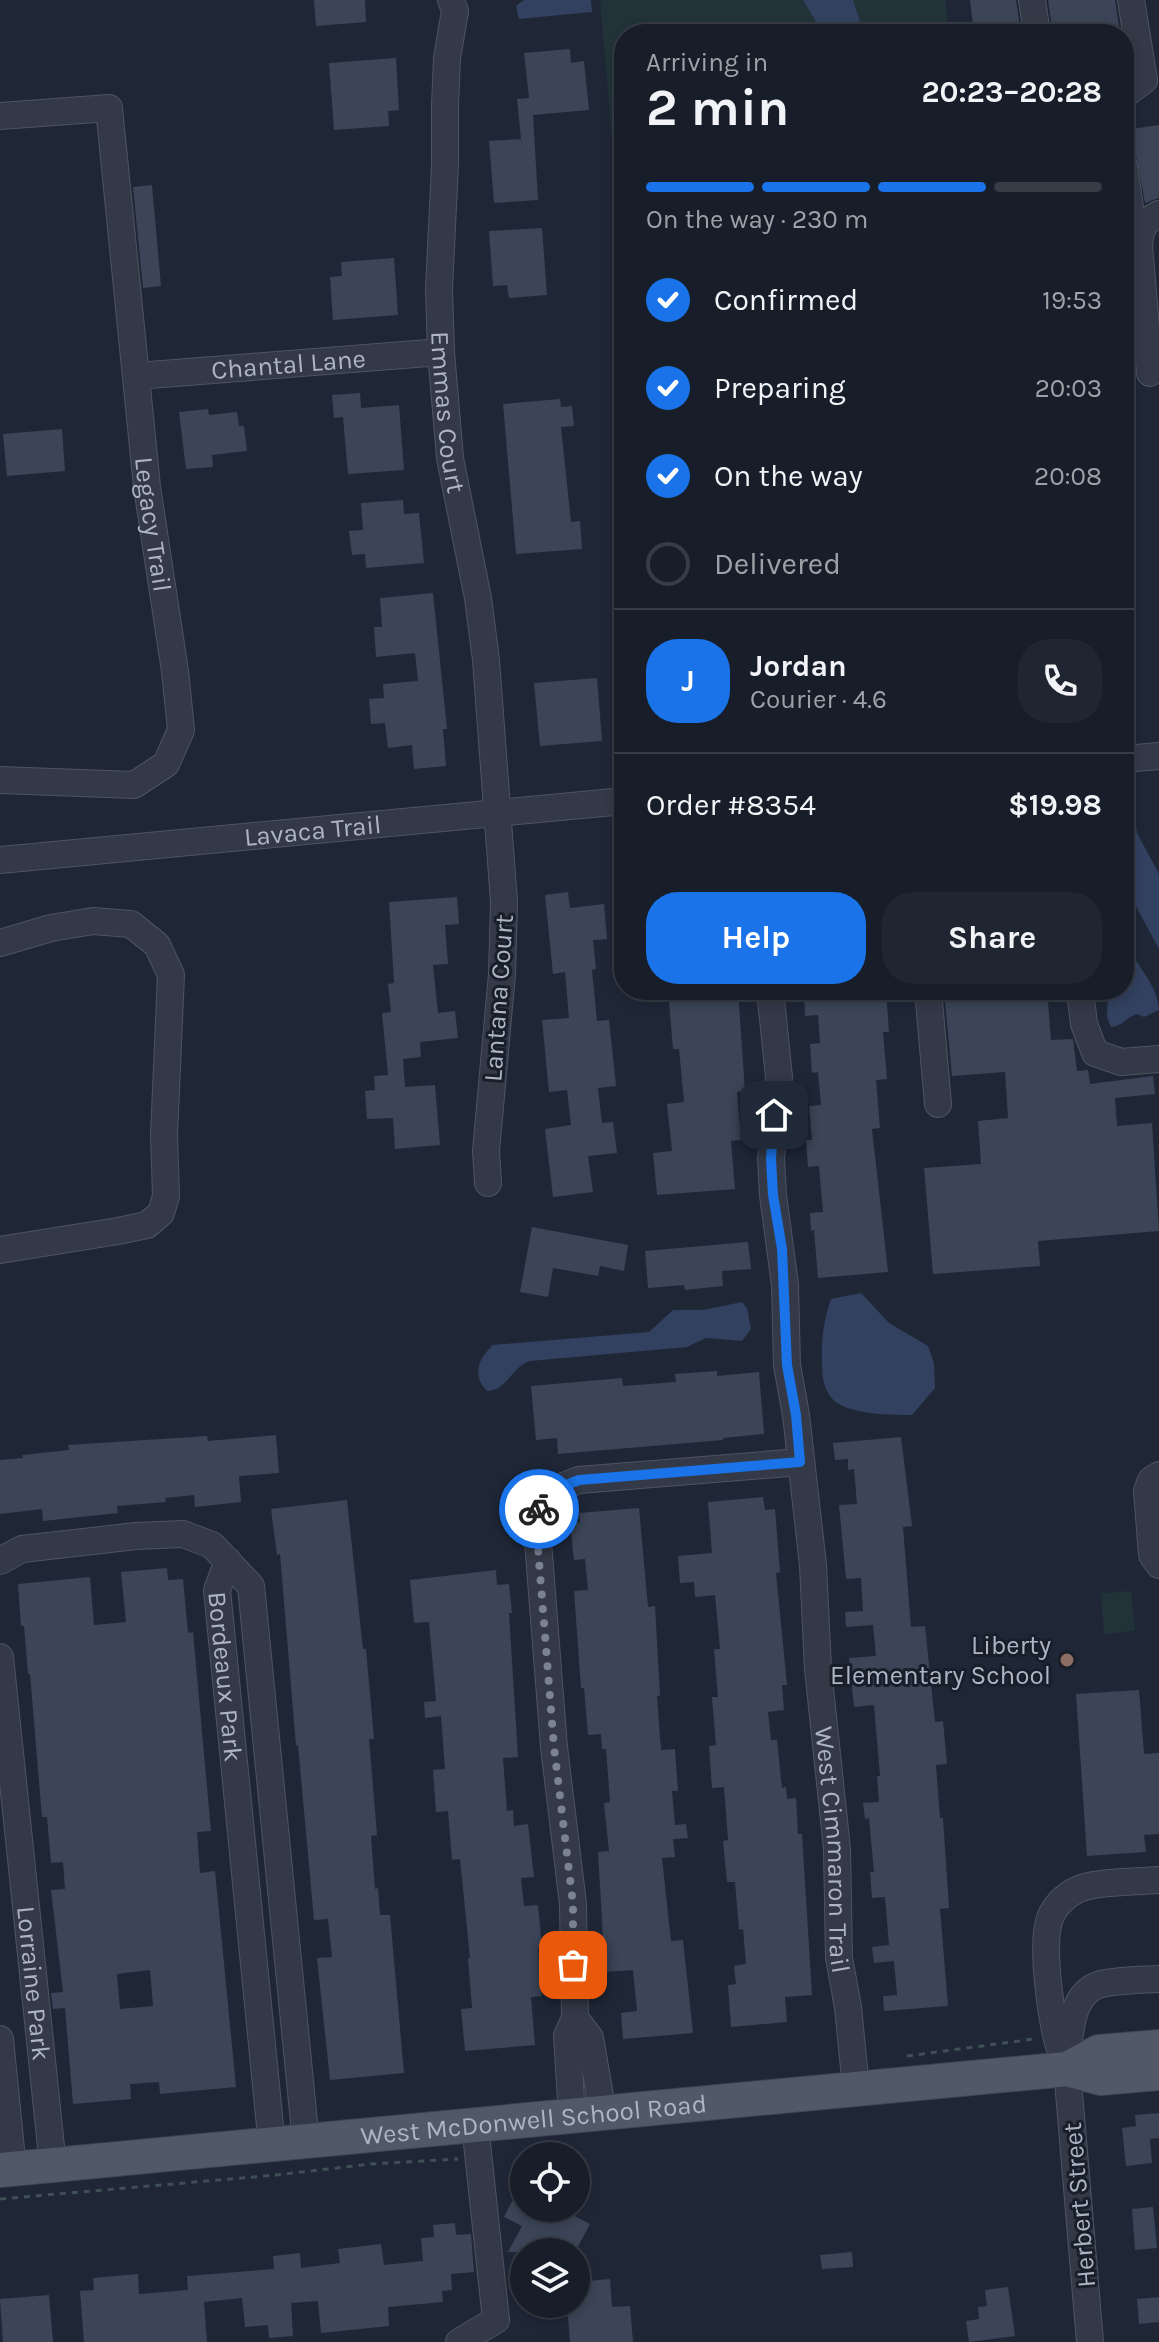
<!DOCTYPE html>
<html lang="en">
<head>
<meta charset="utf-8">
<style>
	:root { --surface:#171d29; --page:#202631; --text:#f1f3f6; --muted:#9ea2a8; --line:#363b46; --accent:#1a73e8 }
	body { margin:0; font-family:Karla,sans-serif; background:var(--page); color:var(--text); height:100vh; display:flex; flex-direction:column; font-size:30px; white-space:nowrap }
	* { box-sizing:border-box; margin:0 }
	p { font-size:26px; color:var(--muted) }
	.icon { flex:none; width:44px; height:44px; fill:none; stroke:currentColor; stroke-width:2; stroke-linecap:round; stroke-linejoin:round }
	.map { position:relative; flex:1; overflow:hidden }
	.sheet { position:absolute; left:614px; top:24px; width:520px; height:976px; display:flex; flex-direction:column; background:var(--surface); border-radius:32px; box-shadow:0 4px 12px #0003,0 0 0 2px var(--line) }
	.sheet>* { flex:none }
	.controls { position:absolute; left:510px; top:2142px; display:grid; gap:16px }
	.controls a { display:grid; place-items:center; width:80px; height:80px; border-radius:50%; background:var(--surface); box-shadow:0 4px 12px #0003,0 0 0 2px var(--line); font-size:40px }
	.pin { position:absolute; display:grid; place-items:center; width:68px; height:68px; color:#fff; margin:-34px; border-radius:16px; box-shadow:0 4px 12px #0006 }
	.courier { position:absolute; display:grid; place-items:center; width:80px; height:80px; margin:-40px; border:6px solid #1a73e8; border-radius:50%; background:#fff; color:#222; box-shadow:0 2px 10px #0007 }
	.overview em { font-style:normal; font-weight:700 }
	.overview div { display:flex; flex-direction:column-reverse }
	.overview { display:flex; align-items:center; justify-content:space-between; height:136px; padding:0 32px }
	h1 { font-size:52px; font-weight:700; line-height:60px }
	.bar { display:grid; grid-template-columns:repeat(4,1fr); gap:12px 8px; align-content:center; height:96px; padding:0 32px }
	.bar i { height:10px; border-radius:6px; background:var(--line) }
	.bar .on { background:var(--accent) }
	.bar p { grid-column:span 4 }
	.line { display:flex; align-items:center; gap:20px; padding:0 32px; border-top:2px solid var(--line) }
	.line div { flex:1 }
	.round { display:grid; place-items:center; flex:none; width:84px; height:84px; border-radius:32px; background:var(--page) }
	ol { padding:0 32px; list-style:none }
	li { display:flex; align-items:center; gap:24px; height:88px }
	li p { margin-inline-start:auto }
	li .icon { padding:8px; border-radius:50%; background:var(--accent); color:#fff; stroke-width:4 }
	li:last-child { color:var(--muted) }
	li i { width:44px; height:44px; border:4px solid var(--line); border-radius:50% }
	.action { display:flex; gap:16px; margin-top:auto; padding:16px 32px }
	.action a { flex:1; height:92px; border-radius:32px; background:var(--accent); color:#fff; font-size:32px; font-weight:700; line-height:92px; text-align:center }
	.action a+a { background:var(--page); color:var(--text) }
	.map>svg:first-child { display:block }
</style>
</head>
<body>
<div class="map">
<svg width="1159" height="2342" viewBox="0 0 1159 2342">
	<rect width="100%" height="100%" fill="#1f2737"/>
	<!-- green -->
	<g fill="#213338">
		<polygon points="600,0 945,0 949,34 624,34 624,276"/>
		<polygon points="1131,1591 1135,1631 1104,1634 1101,1593"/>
	</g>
	<!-- water -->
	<g fill="#32415f">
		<polygon points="524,0 591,0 592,12 519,19 516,6"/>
		<polygon points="803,0 853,0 864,34 816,34 815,20"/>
		<polygon points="1124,791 1133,798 1137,833 1159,874 1159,949 1124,884"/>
		<path d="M1124,932L1128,938L1124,943C1136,963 1158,986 1159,1010L1144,1017L1137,1014C1127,1017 1122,1026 1111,1027L1107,1017L1108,990H1124Z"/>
		<path d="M861,1293L889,1323L928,1346L934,1363L935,1388L912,1415C891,1415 842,1415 830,1396C822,1384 822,1373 822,1360C821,1338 824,1319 831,1299Z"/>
		<path d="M742,1302L747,1308L751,1329L742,1341L706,1338L687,1347L530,1361C512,1366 507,1391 487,1391C471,1375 479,1358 493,1345L649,1332L673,1310H703Z"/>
	</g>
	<!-- building -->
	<g fill="#3b4557" fill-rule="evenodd">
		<polygon points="314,0 365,0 366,22 316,26"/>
		<polygon points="970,0 1016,0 1021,34 974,34"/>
		<polygon points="1048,0 1115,0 1120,34 1053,34"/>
		<polygon points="570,49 571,63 584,61 589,110 533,115 538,200 494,203 489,141 521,139 517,99 529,98 524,53"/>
		<polygon points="396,58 399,110 388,111 389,126 334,130 329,63"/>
		<polygon points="1159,125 1159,198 1145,203 1131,129"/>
		<polygon points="152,185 161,286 143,288 133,187"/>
		<polygon points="542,228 547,295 509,298 507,285 493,286 489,231"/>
		<polygon points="394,258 398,315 333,320 330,277 342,276 341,262"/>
		<polygon points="360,393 361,408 399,405 404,470 348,474 343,417 334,418 332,395"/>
		<polygon points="560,399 561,407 572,406 574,426 561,427 571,522 580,521 582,549 516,554 503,404"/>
		<polygon points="208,409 209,415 237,412 239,426 244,426 247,451 212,455 213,467 186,469 179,412"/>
		<polygon points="62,429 65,471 7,476 3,434"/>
		<polygon points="403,500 404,514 419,513 424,563 366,568 365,554 352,555 349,531 363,530 361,503"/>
		<polygon points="433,593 447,729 443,729 446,766 414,769 412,745 388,748 385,723 371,724 369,699 384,698 383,684 418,681 415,653 376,657 374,627 382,627 380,598"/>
		<polygon points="597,678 602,741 540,746 534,683"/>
		<polygon points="568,892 570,908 604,904 607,939 593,940 596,969 592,970 597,1021 609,1020 616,1086 598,1088 602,1123 613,1122 617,1153 588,1156 593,1192 553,1197 545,1129 571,1125 567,1090 549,1092 542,1020 569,1018 565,972 553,974 545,895"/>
		<polygon points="457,897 459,924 445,925 448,964 433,965 438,1013 455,1011 458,1038 420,1042 421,1057 403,1059 405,1087 435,1085 440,1145 395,1149 393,1118 367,1119 365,1091 375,1090 374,1076 388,1075 382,1013 391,1012 388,984 394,983 389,902"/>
		<polygon points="668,990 738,990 745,1091 737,1092 741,1140 731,1141 735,1189 657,1195 653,1153 672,1151 667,1104 684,1102 679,1049 673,1049"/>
		<polygon points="871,990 886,990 889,1032 883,1032 887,1079 876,1080 880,1128 872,1129 888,1272 818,1278 814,1230 811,1231 810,1213 823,1212 819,1166 808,1167 806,1140 812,1140 809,1106 821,1105 818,1072 812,1073 810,1044 820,1043 818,1015 805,1016 804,996"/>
		<polygon points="944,990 1047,990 1051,1040 1073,1039 1077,1071 1088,1070 1090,1084 1153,1076 1155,1094 1115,1098 1117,1126 1152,1123 1159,1231 1038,1241 1040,1266 933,1274 924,1168 981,1164 978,1121 1008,1118 1005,1072 952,1076"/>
		<polygon points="532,1227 628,1245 624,1271 600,1266 598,1276 553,1268 548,1297 520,1292"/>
		<polygon points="748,1242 751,1269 722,1271 723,1286 685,1290 684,1285 648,1288 645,1251"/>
		<polygon points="717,1371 717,1376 759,1372 764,1434 723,1438 723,1440 558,1454 557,1438 536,1440 531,1386 622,1378 623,1386 676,1382 675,1374"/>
		<polygon points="276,1435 279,1473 239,1476 241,1502 195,1507 194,1495 165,1498 166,1502 117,1506 118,1513 43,1521 42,1509 0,1514 0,1460 23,1458 22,1455 69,1450 68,1445 207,1436 208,1441"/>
		<polygon points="901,1437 912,1526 903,1527 911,1627 925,1626 935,1722 943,1721 947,1764 936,1765 940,1818 943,1818 949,1908 940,1909 948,2006 884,2011 883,1996 897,1995 894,1961 874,1963 872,1947 889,1945 885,1897 872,1898 870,1872 874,1872 869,1818 865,1819 863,1803 879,1802 877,1776 880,1776 874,1705 854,1707 849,1658 876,1656 873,1625 846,1627 845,1612 863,1611 861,1578 846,1579 839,1505 857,1504 854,1469 848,1470 848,1459 835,1460 833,1443"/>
		<polygon points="763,1497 765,1510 775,1509 780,1572 776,1573 787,1685 782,1685 784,1710 768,1712 771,1740 777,1740 782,1788 786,1787 787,1799 796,1798 798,1834 802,1834 812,1995 785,1997 787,2022 731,2027 728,1985 736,1984 734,1966 746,1964 743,1929 739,1930 735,1882 727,1882 723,1841 728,1840 724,1787 712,1788 709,1746 716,1745 712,1697 718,1697 714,1649 720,1649 715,1595 695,1597 694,1582 680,1583 678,1556 712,1553 708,1502"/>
		<polygon points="347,1500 363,1649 366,1649 374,1739 369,1739 377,1835 371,1836 375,1889 378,1888 380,1915 390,1915 404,2073 330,2080 317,1958 332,1957 328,1919 314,1920 298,1745 296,1746 280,1554 277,1555 271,1509"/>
		<polygon points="639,1508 648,1607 655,1606 660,1696 657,1696 661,1750 675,1749 678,1791 672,1791 675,1825 686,1824 688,1838 673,1839 675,1857 662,1858 671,1941 683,1940 693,2033 623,2039 621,2013 637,2011 633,1970 605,1972 598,1852 609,1851 604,1803 610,1802 606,1749 602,1749 601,1734 588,1735 584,1688 581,1688 574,1591 588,1590 585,1559 574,1560 570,1523 580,1522 579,1513"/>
		<path d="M167,1568L168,1580L183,1579L188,1633L193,1632L211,1831L197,1832L200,1873L215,1871L236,2087L160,2094L159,2082L130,2084L131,2099L73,2104L65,2008L53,2009L51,1993L63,1992L51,1890L65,1889L63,1862L51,1863L47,1817H42L30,1674H28L24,1626H21L18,1584L90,1577L94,1625L126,1622L121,1572ZM150,1970L153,2006L120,2009L117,1974Z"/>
		<polygon points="496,1570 497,1585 509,1584 512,1613 509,1613 518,1757 503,1758 507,1811 513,1810 514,1826 528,1824 534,1877 521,1878 524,1906 538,1905 542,1948 538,1948 542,1996 531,1997 535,2045 465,2051 461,2009 472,2008 468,1959 470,1958 460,1859 452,1860 448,1811 436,1812 433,1770 445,1769 441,1716 425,1718 424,1702 436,1701 429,1622 414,1623 410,1580"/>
		<polygon points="1139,1690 1144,1754 1159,1753 1159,1834 1144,1835 1146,1852 1087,1856 1076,1694"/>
		<polygon points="1159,2113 1159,2138 1150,2139 1152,2163 1126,2166 1122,2128 1136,2126 1135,2115"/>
		<polygon points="524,2178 524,2208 559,2208 590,2224 575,2252 508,2252 522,2226 504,2217"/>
		<polygon points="1153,2207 1157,2248 1135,2250 1132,2209"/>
		<polygon points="455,2223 456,2235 471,2234 474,2272 451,2274 452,2290 442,2291 443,2302 388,2307 389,2326 321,2333 318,2301 291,2303 293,2336 269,2338 268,2325 245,2327 242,2298 204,2302 207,2342 84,2342 80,2291 94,2290 93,2278 138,2274 139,2294 188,2290 187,2276 274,2269 273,2256 300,2253 301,2268 340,2263 338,2249 381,2244 384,2265 423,2261 421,2238 434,2237 433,2225"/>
		<polygon points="852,2252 853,2267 822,2269 820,2255"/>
		<polygon points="610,2279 612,2307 630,2306 633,2342 570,2342 567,2304 576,2304 576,2282"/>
		<polygon points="1008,2287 1015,2336 969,2342 966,2321 979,2319 978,2307 987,2306 985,2290"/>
		<polygon points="49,2295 53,2342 3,2342 0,2299"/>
		<polygon points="1159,2297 1159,2322 1139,2324 1137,2299"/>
	</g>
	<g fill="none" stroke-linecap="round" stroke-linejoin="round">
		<!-- minor casing -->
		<g stroke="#4d5462" stroke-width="28">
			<g id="minor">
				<path id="s1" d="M451,0L455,11L447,58L445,105V165L439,289L441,352L450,458L478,598L486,660L504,902L502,974L486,1151L488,1183"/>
				<polyline points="1032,0 1037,34"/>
				<polyline points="1124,95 1144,80 1131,0"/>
				<path id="s2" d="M0,116L109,108L147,487L175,671L181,730L166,764L134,785L0,780"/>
				<polyline points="1124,166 1132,222 1147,221"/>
				<path d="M1150,373L1139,246C1140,229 1144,221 1159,214"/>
				<path id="s3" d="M137,376L441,352"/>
				<polyline points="1124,759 1159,756"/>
				<path id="s4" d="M0,860L624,801"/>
				<polyline points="0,943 51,928 93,921 131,924 157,945 171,975 164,1135 166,1196 161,1213 147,1225 118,1231 0,1250"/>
				<path id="s5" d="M770,990L779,1077L771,1159L773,1195L785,1285L787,1365L796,1415L813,1565L818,1669L837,1849L839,1958L848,2007L856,2088"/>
				<polyline points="928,990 938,1104"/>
				<polyline points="1080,990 1084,1024 1095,1053 1121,1062 1159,1059"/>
				<polyline points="1159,1475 1151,1480 1147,1491 1152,1555 1159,1565"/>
				<polyline points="0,1561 22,1549 136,1536 183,1534 212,1545 251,1586 306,2142"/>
				<path id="s6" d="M228,1561L217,1590L272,2146"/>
				<path id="s7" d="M0,1657L53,2166"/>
				<polyline points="575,2018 590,2038 603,2113"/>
				<polyline points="0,2039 13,2169"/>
				<path d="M1063,2058C1052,2031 1040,1945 1050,1918C1056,1903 1070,1891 1085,1887C1106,1881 1137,1882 1159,1880"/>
				<polyline points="572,2116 567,2036 575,2018 573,1904 554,1747 536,1516 545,1493 579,1480 800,1462"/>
				<polyline points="459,2342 496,2320 475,2125"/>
				<path d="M1090,2342L1067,2069C1069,2042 1068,1993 1101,1984C1119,1980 1140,1980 1159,1979"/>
			</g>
		</g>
		<!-- major casing -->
		<g stroke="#3c4351" stroke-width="36">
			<g id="major">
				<polyline points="1067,2069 1099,2052 1159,2047"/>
				<path id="s8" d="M0,2170L1067,2069L1101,2078L1159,2073"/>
			</g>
		</g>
		<!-- path -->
		<g stroke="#3f5055" stroke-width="3" stroke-dasharray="6 6" stroke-linecap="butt">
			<polyline points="907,2056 1034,2039"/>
			<polyline points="0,2199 276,2175 371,2164 458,2159"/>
		</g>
		<!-- minor -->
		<use href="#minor" stroke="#333947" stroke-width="26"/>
		<!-- major -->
		<use href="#major" stroke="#515867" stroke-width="34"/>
	</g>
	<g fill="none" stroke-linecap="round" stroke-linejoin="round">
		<!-- done -->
		<polyline stroke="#7b8393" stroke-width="8" stroke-dasharray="0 14.4" points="539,1509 536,1516 537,1536 554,1747 573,1904 573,1965"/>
		<!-- route -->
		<polyline stroke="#1a73e8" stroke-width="10" points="539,1509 545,1493 579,1480 800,1462 796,1415 787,1365 782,1249 773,1195 771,1159 774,1115"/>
	</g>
	<!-- markers -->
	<circle fill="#8d6e63" stroke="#181f2b" stroke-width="3" cx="1067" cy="1660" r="8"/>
	<g text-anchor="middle" stroke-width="6" stroke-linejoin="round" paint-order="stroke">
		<!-- street labels -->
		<g font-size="26" fill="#adb4c4" stroke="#181f2b">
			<text dy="9" stroke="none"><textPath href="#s3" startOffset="152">Chantal Lane</textPath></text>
			<text dy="9" stroke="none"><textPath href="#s1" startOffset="414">Emmas Court</textPath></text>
			<text dy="9" stroke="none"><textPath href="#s2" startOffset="528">Legacy Trail</textPath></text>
			<text dy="9" stroke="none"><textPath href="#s4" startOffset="314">Lavaca Trail</textPath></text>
			<text transform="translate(498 998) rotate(-86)" y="9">Lantana Court</text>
			<text dy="9" stroke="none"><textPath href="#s6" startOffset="118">Bordeaux Park</textPath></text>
			<text dy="9" stroke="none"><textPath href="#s5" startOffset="864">West Cimmaron Trail</textPath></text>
			<text dy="9" stroke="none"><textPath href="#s7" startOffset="328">Lorraine Park</textPath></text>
			<text dy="9" stroke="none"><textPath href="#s8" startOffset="536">West McDonwell School Road</textPath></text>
			<text transform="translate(1079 2205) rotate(-95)" y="9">Herbert Street</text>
		</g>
		<!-- poi labels -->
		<g font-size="26" fill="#adb4c4" stroke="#181f2b" text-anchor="end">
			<text x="1051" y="1654">Liberty<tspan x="1051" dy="30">Elementary School</tspan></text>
		</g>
	</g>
</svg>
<div class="controls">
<a><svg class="icon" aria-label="locate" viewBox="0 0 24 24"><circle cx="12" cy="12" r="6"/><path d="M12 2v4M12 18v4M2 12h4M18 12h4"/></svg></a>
<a><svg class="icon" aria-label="layers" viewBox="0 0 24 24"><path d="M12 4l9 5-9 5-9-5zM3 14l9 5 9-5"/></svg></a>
</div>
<div class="pin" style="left:573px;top:1965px;background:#ea580c"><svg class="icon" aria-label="bag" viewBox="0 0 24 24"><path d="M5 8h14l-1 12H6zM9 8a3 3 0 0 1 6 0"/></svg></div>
<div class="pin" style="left:774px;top:1115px;background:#1f2937"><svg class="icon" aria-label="home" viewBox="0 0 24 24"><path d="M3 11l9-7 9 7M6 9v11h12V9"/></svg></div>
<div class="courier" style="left:539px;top:1509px"><svg class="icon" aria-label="bike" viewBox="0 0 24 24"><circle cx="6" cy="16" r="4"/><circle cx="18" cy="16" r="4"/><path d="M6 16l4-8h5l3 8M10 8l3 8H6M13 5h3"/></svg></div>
<section class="sheet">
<div class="overview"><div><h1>2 min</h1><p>Arriving in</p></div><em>20:23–20:28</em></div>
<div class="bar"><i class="on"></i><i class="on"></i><i class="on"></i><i></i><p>On the way · 230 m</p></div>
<ol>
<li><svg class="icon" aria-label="check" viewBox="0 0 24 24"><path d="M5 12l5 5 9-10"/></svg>Confirmed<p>19:53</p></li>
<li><svg class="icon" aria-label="check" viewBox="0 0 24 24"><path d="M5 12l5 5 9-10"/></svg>Preparing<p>20:03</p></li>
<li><svg class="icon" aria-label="check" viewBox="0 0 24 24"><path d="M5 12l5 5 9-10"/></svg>On the way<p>20:08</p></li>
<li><i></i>Delivered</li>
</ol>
<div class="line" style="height:144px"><b class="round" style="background:var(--accent);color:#fff">J</b><div><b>Jordan</b><p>Courier · 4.6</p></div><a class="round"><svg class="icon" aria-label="phone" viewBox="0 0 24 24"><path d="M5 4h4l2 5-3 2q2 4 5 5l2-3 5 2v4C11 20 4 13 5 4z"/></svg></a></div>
<div class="line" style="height:104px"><div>Order #8354</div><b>$19.98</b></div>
<div class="action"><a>Help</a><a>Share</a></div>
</section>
</div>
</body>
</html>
